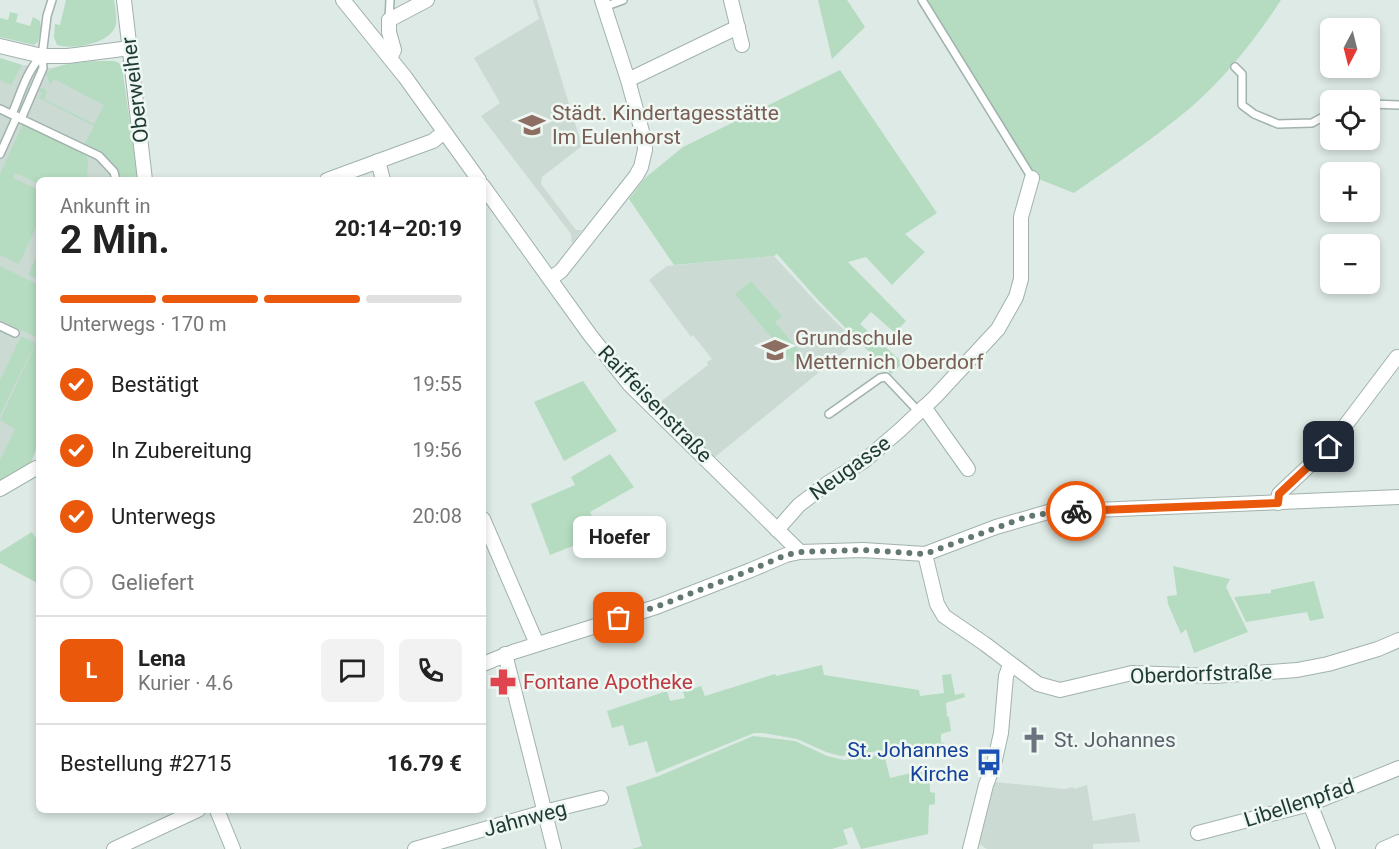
<!DOCTYPE html>
<html lang="de">
<head>
<meta charset="utf-8">
<style>
	:root { --surface:#fff; --page:#f2f2f2; --text:#222; --muted:#767676; --line:#e0e0e0; --accent:#ea580c }
	body { margin:0; font-family:Roboto,sans-serif; background:var(--page); color:var(--text); height:100vh; display:flex; flex-direction:column; font-size:22px; white-space:nowrap }
	* { box-sizing:border-box; margin:0 }
	p { font-size:20px; color:var(--muted) }
	.icon { flex:none; width:33px; height:33px; fill:none; stroke:currentColor; stroke-width:2; stroke-linecap:round; stroke-linejoin:round }
	.map { position:relative; flex:1; overflow:hidden }
	.sheet { position:absolute; left:36px; top:177px; width:450px; height:636px; display:flex; flex-direction:column; background:var(--surface); border-radius:9px; box-shadow:0 3px 9px #0003 }
	.sheet>* { flex:none }
	.needle { width:39px; rotate:187deg }
	.buttons { position:absolute; left:1320px; top:18px; display:grid; gap:12px }
	.buttons a { display:grid; place-items:center; width:60px; height:60px; border-radius:9px; background:var(--surface); box-shadow:0 3px 9px #0003; font-size:30px }
	.pin { position:absolute; display:grid; place-items:center; width:51px; height:51px; color:#fff; margin:-26px; border-radius:12px; box-shadow:0 3px 9px #0006 }
	.courier { position:absolute; display:grid; place-items:center; width:60px; height:60px; margin:-30px; border:4px solid #ea580c; border-radius:50%; background:#fff; color:#222; box-shadow:0 2px 8px #0007 }
	.bubble { position:absolute; height:42px; border-radius:9px; background:var(--surface); box-shadow:0 3px 9px #0003; font-size:20px; font-weight:700; line-height:42px; text-align:center }
	.head em { font-style:normal; font-weight:700 }
	.head div { display:flex; flex-direction:column-reverse }
	.head { display:flex; align-items:center; justify-content:space-between; height:102px; padding:0 24px }
	h1 { font-size:39px; font-weight:700; line-height:45px }
	.bar { display:grid; grid-template-columns:repeat(4,1fr); gap:9px 6px; align-content:center; height:72px; padding:0 24px }
	.bar i { height:8px; border-radius:4px; background:var(--line) }
	.bar .on { background:var(--accent) }
	.bar p { grid-column:span 4 }
	.line { display:flex; align-items:center; gap:15px; padding:0 24px; border-top:2px solid var(--line) }
	.line div { flex:1 }
	.round { display:grid; place-items:center; flex:none; width:63px; height:63px; border-radius:9px; background:var(--page) }
	ol { padding:0 24px; list-style:none }
	li { display:flex; align-items:center; gap:18px; height:66px }
	li p { margin-inline-start:auto }
	li .icon { padding:6px; border-radius:50%; background:var(--accent); color:#fff; stroke-width:4 }
	li:last-child { color:var(--muted) }
	li i { width:33px; height:33px; border:3px solid var(--line); border-radius:50% }
	.map>svg:first-child { display:block }
</style>
</head>
<body>
<div class="map">
<svg width="1399" height="849" viewBox="0 0 1399 849">
	<rect width="100%" height="100%" fill="#deeae5"/>
	<!-- built -->
	<g fill="#ccdad4">
		<polygon points="533,0 537,0 582,146 542,177 541,184 576,230 582,230 572,244 571,234 481,116 500,103 474,58 539,19"/>
		<polygon points="0,58 22,65 51,68 93,61 114,61 119,63 122,68 138,180 39,180 39,441 30,465 0,483"/>
		<polygon points="774,256 817,303 856,342 715,457 659,403 708,365 707,362 712,359 693,335 691,337 649,280 667,266"/>
		<polygon points="995,782 1065,789 1073,787 1074,789 1087,785 1093,821 1135,813 1140,842 1093,844 1093,849 987,849 979,844"/>
	</g>
	<!-- green -->
	<g fill="#b5dcc0">
		<path d="M66,0H114C115,7 117,17 116,24C112,44 72,50 57,45L54,37L55,24L60,25Z"/>
		<polygon points="818,0 847,0 865,27 832,59"/>
		<path d="M926,0H1281C1255,40 1225,78 1189,109C1153,139 1113,166 1074,193L1036,178Z"/>
		<polygon points="10,12 18,14 16,22 30,26 33,17 40,21 41,29 38,42 34,45 0,37 0,18 8,20"/>
		<polygon points="0,58 22,65 11,85 0,80"/>
		<path d="M114,61L119,63L122,68L138,180H118C114,161 101,154 84,145L94,126L39,98L42,93L37,90L43,88L47,91L44,99L94,124L104,105L54,79L50,85L46,74C54,61 99,61 114,61Z"/>
		<polygon points="840,70 937,213 905,234 925,252 892,285 866,257 848,262 906,321 895,333 871,312 860,324 903,363 891,374 819,301 777,254 774,256 674,265 629,199 645,178 683,147"/>
		<polygon points="23,124 86,153 88,162 87,180 39,180 39,184 15,173 13,178 39,190 39,221 19,264 0,255 0,174"/>
		<polygon points="39,250 39,280 28,275"/>
		<polygon points="0,266 39,285 39,441 30,465 0,483 0,460 15,429 0,420 38,338 0,320"/>
		<polygon points="751,281 782,316 775,322 806,359 796,367 735,294"/>
		<polygon points="21,336 35,343 0,415 0,380"/>
		<polygon points="583,381 617,431 564,461 534,402"/>
		<polygon points="610,454 634,487 590,512 601,535 550,555 531,504 575,485 571,477"/>
		<polygon points="32,532 39,544 39,584 0,563 0,552"/>
		<polygon points="1173,566 1230,579 1226,587 1248,632 1194,653 1186,629 1181,634 1168,604 1167,596 1177,595"/>
		<polygon points="1314,581 1324,618 1310,621 1307,612 1246,622 1234,597 1271,593 1271,590"/>
		<polygon points="822,665 824,675 919,690 920,696 944,693 942,675 951,674 955,695 964,693 965,697 946,703 947,716 949,717 951,731 941,734 941,742 944,743 943,753 926,745 841,756 826,752 797,739 763,733 754,733 656,773 647,741 629,746 623,725 612,728 607,711 667,691 670,701 685,698 683,692 701,686 705,696 775,674 776,676"/>
		<polygon points="753,736 795,741 827,756 844,760 884,754 890,778 911,773 929,771 930,792 935,793 935,804 929,805 928,834 861,849 852,827 843,830 848,844 832,849 632,849 642,846 626,787 659,776"/>
	</g>
	<g fill="none" stroke-linecap="round" stroke-linejoin="round">
		<!-- lane casing -->
		<g stroke="#a1b2ac" stroke-width="10">
			<g id="lane">
				<polyline points="922,0 1032,178"/>
				<polyline points="604,7 623,0"/>
				<polyline points="389,20 390,0"/>
				<polyline points="1235,67 1242,74 1242,105 1254,114 1278,124 1312,123 1330,113"/>
				<polyline points="1370,104 1399,105"/>
				<polyline points="0,109 99,156 114,172 116,180"/>
				<path d="M12,114C20,96 27,69 42,56"/>
				<polyline points="21,119 43,68 42,56 47,16 52,0"/>
				<polyline points="0,154 17,116"/>
				<polyline points="0,326 15,333"/>
				<polyline points="829,414 880,378 886,377 919,412"/>
			</g>
		</g>
		<!-- street casing -->
		<g stroke="#a1b2ac" stroke-width="16">
			<g id="street">
				<polyline points="124,0 145,180"/>
				<polyline points="343,0 405,77 479,180"/>
				<polyline points="731,0 742,45"/>
				<polyline points="0,46 42,56 68,56 130,48"/>
				<polyline points="390,58 394,50 389,32 389,20 427,0"/>
				<polyline points="628,80 738,27"/>
				<polyline points="378,161 383,180"/>
				<polyline points="327,180 433,141 444,132"/>
				<polyline points="483,186 590,335 629,384 800,552"/>
				<polyline points="550,279 561,271 636,176 641,167 645,150 644,139 628,80 602,0"/>
				<polyline points="924,407 968,469"/>
				<polyline points="0,489 36,468"/>
				<polyline points="1278,503 1279,494 1329,447 1397,357"/>
				<polyline points="483,519 537,644"/>
				<polyline points="777,530 799,505 828,483 864,461 900,430 935,397 998,329 1016,297 1021,279 1021,217 1032,178"/>
				<polyline points="925,554 937,604 944,616 985,644 1038,684 1060,690 1132,673 1214,676 1297,670 1328,664 1378,649 1399,640"/>
				<polyline points="505,654 554,849"/>
				<polyline points="483,664 513,652 656,607 751,570 786,555 800,552 863,550 925,554 996,527 1048,512 1399,497"/>
				<polyline points="1310,804 1328,849"/>
				<polyline points="217,810 233,849"/>
				<polyline points="1198,833 1310,804 1399,768"/>
				<polyline points="114,849 198,810"/>
				<polyline points="415,849 544,812 601,798"/>
				<polyline points="970,849 986,785 994,764 1001,733 1006,676 1010,665"/>
				<polyline points="1383,849 1399,842"/>
			</g>
		</g>
		<!-- lane -->
		<use href="#lane" stroke="#fff" stroke-width="7"/>
		<!-- street -->
		<use href="#street" stroke="#fff" stroke-width="14"/>
	</g>
	<g fill="none" stroke-linecap="round" stroke-linejoin="round">
		<!-- done -->
		<polyline stroke="#627871" stroke-width="6" stroke-dasharray="0 10.8" points="619,618 656,607 751,570 786,555 800,552 863,550 925,554 1026,517 1048,513 1076,511"/>
		<!-- route -->
		<polyline stroke="#ea580c" stroke-width="8" points="1076,511 1278,503 1279,494 1329,447"/>
	</g>
	<!-- icons -->
	<defs>
		<g id="school-bare" transform="scale(2.07)"><path d="M0-5L7-2L0 1L-7-2ZM-4 1L0 2.5L4 1V4Q0 6-4 4Z" fill="#8d6e63" stroke="#eef7f2" stroke-width="2.5" paint-order="stroke"/></g>
		<g id="pharmacy-bare" transform="scale(2.07)"><path d="M-2-6h4v4h4v4h-4v4h-4v-4h-4v-4h4Z" fill="#e0444e" stroke="#eef7f2" stroke-width="2.5" paint-order="stroke"/></g>
		<g id="church-bare" transform="scale(2.07)"><path d="M-1.2-6h2.4v3.5h3.3v2.4h-3.3V6h-2.4V-.1h-3.3v-2.4h3.3Z" fill="#6b7280" stroke="#eef7f2" stroke-width="2.5" paint-order="stroke"/></g>
		<g id="bus-bare" transform="scale(2.07)"><path d="M-5-6H5V4H4V6H2V4H-2V6H-4V4H-5ZM-3.5-4V0h7V-4ZM-3.5 1.2v1.5H-2V1.2ZM2 1.2v1.5H3.5V1.2Z" fill="#1a4fb4" stroke="#eef7f2" stroke-width="2.5" paint-order="stroke"/></g>
	</defs>
	<g fill-rule="evenodd">
		<use href="#school-bare" x="532" y="125"/>
		<use href="#school-bare" x="775" y="350"/>
		<use href="#pharmacy-bare" x="503" y="682"/>
		<use href="#church-bare" x="1034" y="740"/>
		<use href="#bus-bare" x="989" y="762"/>
	</g>
	<g text-anchor="middle" stroke-width="5" stroke-linejoin="round" paint-order="stroke">
		<!-- street labels -->
		<g font-size="21" fill="#1f3a33" stroke="#eef7f2">
			<text transform="translate(135 90) rotate(-97)" y="7">Oberweiher</text>
			<text transform="translate(655 404) rotate(46)" y="7">Raiffeisenstraße</text>
			<text transform="translate(850 468) rotate(-36)" y="7">Neugasse</text>
			<text transform="translate(1201 674) rotate(-2)" y="7">Oberdorfstraße</text>
			<text transform="translate(1299 803) rotate(-18)" y="7">Libellenpfad</text>
			<text transform="translate(525 819) rotate(-15)" y="7">Jahnweg</text>
		</g>
		<!-- education labels -->
		<g font-size="21" fill="#785e54" stroke="#eef7f2" text-anchor="start">
			<text x="552" y="120">Städt. Kindertagesstätte<tspan x="552" dy="24">Im Eulenhorst</tspan></text>
			<text x="795" y="345">Grundschule<tspan x="795" dy="24">Metternich Oberdorf</tspan></text>
		</g>
		<!-- health labels -->
		<g font-size="21" fill="#be3a42" stroke="#eef7f2" text-anchor="start">
			<text x="523" y="689">Fontane Apotheke</text>
		</g>
		<!-- worship labels -->
		<g font-size="21" fill="#5b616d" stroke="#eef7f2" text-anchor="start">
			<text x="1054" y="747">St. Johannes</text>
		</g>
		<!-- transit labels -->
		<g font-size="21" fill="#164399" stroke="#eef7f2" text-anchor="end">
			<text x="969" y="757">St. Johannes<tspan x="969" dy="24">Kirche</tspan></text>
		</g>
	</g>
</svg>
<div class="buttons">
<a><svg class="needle" viewBox="-14 -14 28 28"><path d="M0-13l5 13h-10z" fill="#e53935"/><path d="M0 13l5-13h-10z" fill="#767676"/></svg></a>
<a><svg class="icon" aria-label="locate" viewBox="0 0 24 24"><circle cx="12" cy="12" r="6"/><path d="M12 2v4M12 18v4M2 12h4M18 12h4"/></svg></a>
<a>+</a>
<a>−</a>
</div>
<div class="pin" style="left:619px;top:618px;background:#ea580c"><svg class="icon" aria-label="bag" viewBox="0 0 24 24"><path d="M5 8h14l-1 12H6zM9 8a3 3 0 0 1 6 0"/></svg></div>
<div class="pin" style="left:1329px;top:447px;background:#1f2937"><svg class="icon" aria-label="home" viewBox="0 0 24 24"><path d="M3 11l9-7 9 7M6 9v11h12V9"/></svg></div>
<div class="courier" style="left:1076px;top:511px"><svg class="icon" aria-label="bike" viewBox="0 0 24 24"><circle cx="6" cy="16" r="4"/><circle cx="18" cy="16" r="4"/><path d="M6 16l4-8h5l3 8M10 8l3 8H6M13 5h3"/></svg></div>
<div class="bubble" style="left:573px;top:516px;width:93px">Hoefer</div>
<section class="sheet">
<div class="head"><div><h1>2 Min.</h1><p>Ankunft in</p></div><em>20:14–20:19</em></div>
<div class="bar"><i class="on"></i><i class="on"></i><i class="on"></i><i></i><p>Unterwegs · 170 m</p></div>
<ol>
<li><svg class="icon" aria-label="check" viewBox="0 0 24 24"><path d="M5 12l5 5 9-10"/></svg>Bestätigt<p>19:55</p></li>
<li><svg class="icon" aria-label="check" viewBox="0 0 24 24"><path d="M5 12l5 5 9-10"/></svg>In Zubereitung<p>19:56</p></li>
<li><svg class="icon" aria-label="check" viewBox="0 0 24 24"><path d="M5 12l5 5 9-10"/></svg>Unterwegs<p>20:08</p></li>
<li><i></i>Geliefert</li>
</ol>
<div class="line" style="height:108px"><b class="round" style="background:var(--accent);color:#fff">L</b><div><b>Lena</b><p>Kurier · 4.6</p></div><a class="round"><svg class="icon" aria-label="chat" viewBox="0 0 24 24"><path d="M4 5h16v11H9l-5 4z"/></svg></a><a class="round"><svg class="icon" aria-label="phone" viewBox="0 0 24 24"><path d="M5 4h4l2 5-3 2q2 4 5 5l2-3 5 2v4C11 20 4 13 5 4z"/></svg></a></div>
<div class="line" style="height:78px"><div>Bestellung #2715</div><b>16.79 €</b></div>
</section>
</div>
</body>
</html>
